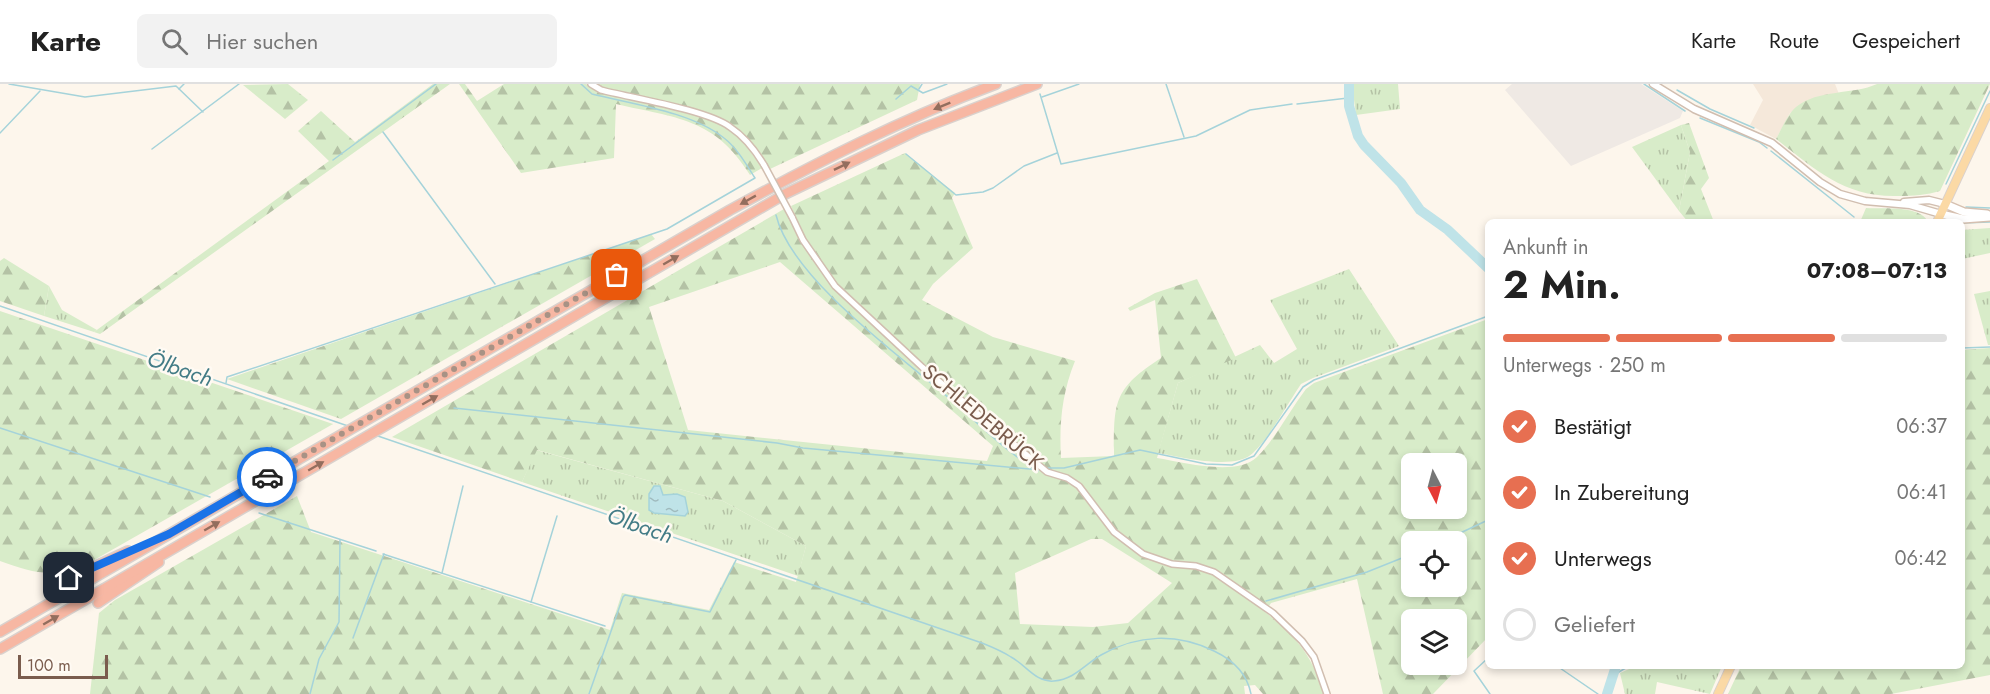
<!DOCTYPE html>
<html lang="de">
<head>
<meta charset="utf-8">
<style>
	:root { --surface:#fff; --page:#f2f2f2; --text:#222; --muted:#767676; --line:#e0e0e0; --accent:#e76f51 }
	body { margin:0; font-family:Jost,sans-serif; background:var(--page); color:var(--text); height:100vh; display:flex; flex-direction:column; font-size:22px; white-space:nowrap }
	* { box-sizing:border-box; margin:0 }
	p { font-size:20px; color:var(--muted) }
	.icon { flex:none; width:33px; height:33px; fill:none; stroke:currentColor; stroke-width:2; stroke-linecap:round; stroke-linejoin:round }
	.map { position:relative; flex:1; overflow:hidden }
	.drawer { position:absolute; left:1485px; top:135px; width:480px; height:450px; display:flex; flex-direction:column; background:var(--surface); border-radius:9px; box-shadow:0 3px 9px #0003 }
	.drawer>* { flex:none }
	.needle { width:39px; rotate:174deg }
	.buttons { position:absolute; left:1401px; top:369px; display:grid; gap:12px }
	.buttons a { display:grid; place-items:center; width:66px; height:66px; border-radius:9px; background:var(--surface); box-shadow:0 3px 9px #0003; font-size:30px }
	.scale { position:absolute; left:18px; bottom:15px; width:90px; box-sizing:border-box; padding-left:6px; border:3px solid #7a5c4d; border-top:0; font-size:16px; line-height:21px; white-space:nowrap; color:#7a5c4d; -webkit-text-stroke:4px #fffaf3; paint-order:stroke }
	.pin { position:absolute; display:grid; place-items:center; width:51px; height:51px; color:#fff; margin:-26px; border-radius:12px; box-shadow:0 3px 9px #0006 }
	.courier { position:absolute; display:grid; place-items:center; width:60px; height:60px; margin:-30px; border:4px solid #1a73e8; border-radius:50%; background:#fff; color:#222; box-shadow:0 2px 8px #0007 }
	.head em { font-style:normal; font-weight:700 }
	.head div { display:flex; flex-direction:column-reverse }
	.head { display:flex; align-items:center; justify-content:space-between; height:102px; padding:0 18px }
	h1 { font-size:39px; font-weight:700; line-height:45px }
	.bar { display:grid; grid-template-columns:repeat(4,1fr); gap:9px 6px; align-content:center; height:72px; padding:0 18px }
	.bar i { height:8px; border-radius:4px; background:var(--line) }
	.bar .active { background:var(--accent) }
	.bar p { grid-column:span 4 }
	ol { padding:0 18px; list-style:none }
	li { display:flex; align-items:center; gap:18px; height:66px }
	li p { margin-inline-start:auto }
	li .icon { padding:6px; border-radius:50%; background:var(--accent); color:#fff; stroke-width:4 }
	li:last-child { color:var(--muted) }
	li i { width:33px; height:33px; border:3px solid var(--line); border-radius:50% }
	header { display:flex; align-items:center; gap:36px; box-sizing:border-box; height:84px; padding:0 30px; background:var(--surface); border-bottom:2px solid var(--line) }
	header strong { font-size:28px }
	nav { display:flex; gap:33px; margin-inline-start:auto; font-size:21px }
	.search { width:420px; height:54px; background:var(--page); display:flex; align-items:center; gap:15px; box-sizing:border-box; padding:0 21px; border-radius:9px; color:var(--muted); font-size:22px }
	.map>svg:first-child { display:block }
</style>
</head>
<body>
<header>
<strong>Karte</strong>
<div class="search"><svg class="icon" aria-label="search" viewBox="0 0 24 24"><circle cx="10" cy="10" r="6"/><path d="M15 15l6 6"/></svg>Hier suchen</div>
<nav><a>Karte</a><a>Route</a><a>Gespeichert</a></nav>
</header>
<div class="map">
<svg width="1990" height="610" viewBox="0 0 1990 610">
	<defs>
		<pattern id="grass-tufts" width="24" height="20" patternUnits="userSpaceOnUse" patternTransform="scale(1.5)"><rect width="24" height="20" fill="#d8ecc9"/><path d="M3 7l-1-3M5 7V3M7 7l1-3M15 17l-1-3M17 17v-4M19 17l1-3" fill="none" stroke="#b4c2a5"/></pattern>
		<pattern id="forest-firs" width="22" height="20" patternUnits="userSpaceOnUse" patternTransform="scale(1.5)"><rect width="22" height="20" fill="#d8ecc9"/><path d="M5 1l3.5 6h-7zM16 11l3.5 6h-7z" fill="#b4c2a5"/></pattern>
		<pattern id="water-ripples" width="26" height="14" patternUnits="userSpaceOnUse" patternTransform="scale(1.5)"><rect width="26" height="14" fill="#bfe3e8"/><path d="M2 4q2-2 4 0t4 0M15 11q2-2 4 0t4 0" fill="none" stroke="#a0bbbe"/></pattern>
	</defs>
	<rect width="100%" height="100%" fill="#fdf6ec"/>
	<!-- residential -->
	<polygon fill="#f5e8da" points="1753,0 1835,0 1839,10 1827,11 1790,29 1776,55 1750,41 1763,16"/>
	<!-- industrial -->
	<polygon fill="#efe9e4" points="1512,0 1641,0 1683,27 1680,34 1571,82 1505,6"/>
	<!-- grass -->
	<g fill="url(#grass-tufts)">
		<polygon points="1352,0 1398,0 1400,25 1356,31"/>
		<polygon points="1681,41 1690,68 1679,127 1632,63"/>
		<polygon points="1990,144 1990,169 1962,175 1962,146"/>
		<path d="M1349,185L1399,262L1313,294L1301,300C1286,322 1272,350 1253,369C1235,387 1182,373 1158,369L1178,299L1260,261L1274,279L1297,265L1270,216Z"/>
		<polygon points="49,202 62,226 97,246 94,248 44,232"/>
		<polygon points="1990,207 1990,261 1988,261 1974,210"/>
		<polygon points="536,366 723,417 806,462 798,492 522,398"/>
		<polygon points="1636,582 1722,582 1710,610 1657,598 1655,610 1625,610 1620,589"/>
	</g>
	<!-- forest -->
	<g fill="url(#forest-firs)" fill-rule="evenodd">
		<polygon points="288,0 308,16 285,35 243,1"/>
		<polygon points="433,0 450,0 100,250 94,248 329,77 298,47 321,27 355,58"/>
		<path d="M459,0H465L477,17L504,0H586L596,7C638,18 687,23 725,43C741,52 752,70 762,84L750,91C715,34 676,34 616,20L614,74L521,89Z"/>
		<path d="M597,0H920L917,16L770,85C735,27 699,26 637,11C624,8 608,7 597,0Z"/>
		<path d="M1877,0H1990L1940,107C1927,111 1913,112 1899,112C1845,114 1816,86 1776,55C1782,44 1787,31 1796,23C1818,5 1853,11 1877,0Z"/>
		<polygon points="1689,39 1709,94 1701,105 1714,138 1688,138 1679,127 1690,68 1681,41"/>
		<path d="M905,69L955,109L952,114L973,164L933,200L922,216L993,253L1075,277C1062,309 1059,340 1061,374L1114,372C1114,318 1113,305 1161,274L1155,216L1130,227L1128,224L1155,209L1197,195L1236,274L1178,299L1157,374C1182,378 1237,393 1257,373C1276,354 1290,326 1306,305L1314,299L1488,235V553L1433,610H1383L1357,495L1271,519L1265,528C1297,553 1312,571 1324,610H1263L1255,601L1244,602L1245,610H90L99,529L115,516L297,412L311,448L610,546L622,509L709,526L734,478L796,498L806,462L723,417L537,366L522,398L392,353L784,125L789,134L795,131L791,122ZM780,178L993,362L987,377L688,346L649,223ZM1412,380H1456V424H1412ZM1091,455H1102L1172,499L1128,539L1093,543L1020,540L1015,489ZM1412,458H1456V502H1412ZM1412,536H1456V580H1412Z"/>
		<path d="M1866,124C1883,125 1917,121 1927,136L1860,138Z"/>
		<polygon points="651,150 655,155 341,335 227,295"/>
		<polygon points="4,174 49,202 44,232 0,217 0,177"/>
		<path d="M0,227L333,340L82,483C49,494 31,488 0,477Z"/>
		<polygon points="1990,264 1990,591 1891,610 1728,610 1741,582 1962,582 1962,266"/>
	</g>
	<!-- water -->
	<polygon fill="url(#water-ripples)" stroke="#a5d3da" stroke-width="1.5" points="654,402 660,402 663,411 677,410 685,413 688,428 685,432 654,429 649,426 649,410"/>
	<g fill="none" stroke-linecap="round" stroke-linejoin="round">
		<!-- stream -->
		<g stroke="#a5d3da" stroke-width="1.5">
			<polyline points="9,0 85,13 176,2 203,28"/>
			<polyline points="1166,0 1184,53"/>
			<polyline points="1644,0 1685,27"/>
			<polyline points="179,5 184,0"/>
			<polyline points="919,5 922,0"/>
			<polyline points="1677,6 1710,25 1754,44"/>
			<polyline points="1040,10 1061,80 1196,52 1250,26 1292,20"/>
			<polyline points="1042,13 1079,0"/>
			<polyline points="896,15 911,2 923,9 947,0"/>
			<polyline points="1297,20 1348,14"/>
			<polyline points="1700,34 1759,58 1767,64"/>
			<polyline points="383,48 495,200"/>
			<polyline points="0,49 40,7"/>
			<polyline points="152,65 239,0"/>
			<polyline points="1771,67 1854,133"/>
			<polyline points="906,70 956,111 983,108 993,104 1024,82 1057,69"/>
			<polyline points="333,76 436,0"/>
			<polyline points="1946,100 1990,7"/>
			<polyline points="1966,123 1990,124"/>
			<path d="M776,131C791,194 900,272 949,314C978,339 1006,368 1038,387"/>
			<polyline points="1962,139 1990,138"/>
			<polyline points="0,222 348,342"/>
			<polyline points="1962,264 1990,263"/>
			<path d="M226,299L227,293L667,145L755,94C746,80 737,64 724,54C692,28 632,20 592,10L581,0"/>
			<polyline points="454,324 777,359 803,364 1040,386"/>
			<polyline points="0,344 210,413"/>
			<path d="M375,351L982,559C992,563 1002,567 1011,573C1025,580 1036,599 1054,597C1075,595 1084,581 1101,571C1138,550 1177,549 1214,567C1233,576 1247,589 1251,610"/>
			<polyline points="1048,384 1064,384 1140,366 1206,380 1232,381 1254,372 1303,303 1314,296 1488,232"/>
			<polyline points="259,429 376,467"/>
			<polyline points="1441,458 1488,436"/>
			<polyline points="383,470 605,542"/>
			<polyline points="442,489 463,402"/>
			<polyline points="1266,517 1367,488 1412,470"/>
			<polyline points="531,518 557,432"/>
			<polyline points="353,554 384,470"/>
			<polyline points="1488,574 1474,587 1490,610"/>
			<polyline points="1557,582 1598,610"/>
			<polyline points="1614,591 1629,582"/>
			<polyline points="310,610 319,575 339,538 340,456"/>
			<polyline points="589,610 623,513 625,511 710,528 736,476"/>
		</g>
		<!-- river -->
		<g stroke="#bfe3e8" stroke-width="10">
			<polyline points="1349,0 1349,22 1358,52 1364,61 1401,99 1420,126 1448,146 1488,184"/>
			<polyline points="1607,610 1616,582"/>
		</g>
		<!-- minor casing -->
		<g stroke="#d1beb0" stroke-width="8">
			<g id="minor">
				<path d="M591,0L601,6C632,14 707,26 730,43C745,53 755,66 764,81"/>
				<polyline points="792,133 803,156 835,202 922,283 1047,388 1067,394 1079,402 1114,448 1143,470 1172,480 1196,482 1214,488 1273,529 1302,557 1314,573 1327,610"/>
			</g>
		</g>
		<!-- tertiary casing -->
		<g stroke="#d1beb0" stroke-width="9">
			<g id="tertiary">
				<polyline points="1653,0 1694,25 1772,59 1820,98 1840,110 1865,117 1910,121 1941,130"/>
				<polyline points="1904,118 1929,116 1945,120"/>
			</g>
		</g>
		<!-- secondary casing -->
		<g stroke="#d6c0b0" stroke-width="10">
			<g id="secondary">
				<polyline points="1945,120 1964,128 1987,130"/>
				<polyline points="1941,130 1963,135 1990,133"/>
			</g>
		</g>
		<!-- primary casing -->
		<g stroke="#dad1cd" stroke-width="10">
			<g id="primary">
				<polyline points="1937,138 1990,24"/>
				<polyline points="1718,610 1731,582"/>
			</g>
		</g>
		<!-- motorway casing -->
		<g stroke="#dad1cd" stroke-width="12">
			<g id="motorway">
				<polyline points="49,497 77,491 128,467"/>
				<polyline points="98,519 159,478"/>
				<path d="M0,548L730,126C816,79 904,34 996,0"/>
				<polyline points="0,565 785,110 918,46 1037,0"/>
			</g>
		</g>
		<!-- minor -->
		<use href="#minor" stroke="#fff" stroke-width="5"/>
		<!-- tertiary -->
		<use href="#tertiary" stroke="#fff" stroke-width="6"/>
		<!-- secondary -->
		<use href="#secondary" stroke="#fff" stroke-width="7"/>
		<!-- primary -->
		<use href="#primary" stroke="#fbd9a5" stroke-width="8"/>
		<!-- motorway -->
		<use href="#motorway" stroke="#f7b7a3" stroke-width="9"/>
		<!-- minor-bridge casing -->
		<g stroke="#d1beb0" stroke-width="8" stroke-linecap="butt">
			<polyline id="minor-bridge" points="764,81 792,133"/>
		</g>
		<!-- minor-bridge -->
		<use href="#minor-bridge" stroke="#fff" stroke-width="5"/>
	</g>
	<!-- one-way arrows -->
	<defs><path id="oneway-solid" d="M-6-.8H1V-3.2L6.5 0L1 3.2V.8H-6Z" transform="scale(1.5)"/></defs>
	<g fill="#936e5e">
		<use href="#oneway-solid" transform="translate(942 22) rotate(158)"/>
		<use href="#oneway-solid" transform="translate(842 82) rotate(-26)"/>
		<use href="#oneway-solid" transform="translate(748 116) rotate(151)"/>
		<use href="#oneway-solid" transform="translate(671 176) rotate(-30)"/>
		<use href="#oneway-solid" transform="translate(430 316) rotate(-30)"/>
		<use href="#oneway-solid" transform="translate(316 382) rotate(-30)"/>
		<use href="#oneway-solid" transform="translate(212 442) rotate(-30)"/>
		<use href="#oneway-solid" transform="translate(51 536) rotate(-30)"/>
	</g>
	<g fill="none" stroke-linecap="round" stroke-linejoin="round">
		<!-- done -->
		<polyline stroke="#a89285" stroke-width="6" stroke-dasharray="0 10.8" points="267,393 617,191"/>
		<!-- route -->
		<polyline stroke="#1a73e8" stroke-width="8" points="69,494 169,450 267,393"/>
	</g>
	<g text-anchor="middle" stroke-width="5" stroke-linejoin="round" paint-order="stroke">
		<!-- street labels -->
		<g font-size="21" fill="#7a5c4d" stroke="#fffaf3">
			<text transform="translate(983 333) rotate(40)" y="7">SCHLEDEBRÜCK</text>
		</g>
		<!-- water labels -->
		<g font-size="22" font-style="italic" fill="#437c86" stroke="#fffaf3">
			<text transform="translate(180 284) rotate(19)" y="8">Ölbach</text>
			<text transform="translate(640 441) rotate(19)" y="8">Ölbach</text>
		</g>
	</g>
</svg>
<div class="buttons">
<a><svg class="needle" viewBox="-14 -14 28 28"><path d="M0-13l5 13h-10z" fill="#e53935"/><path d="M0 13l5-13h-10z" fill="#767676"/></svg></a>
<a><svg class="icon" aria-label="locate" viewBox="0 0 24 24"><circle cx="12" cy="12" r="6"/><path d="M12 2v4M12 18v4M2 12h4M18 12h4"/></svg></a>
<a><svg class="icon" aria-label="layers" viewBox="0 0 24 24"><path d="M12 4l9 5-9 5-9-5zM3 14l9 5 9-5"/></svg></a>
</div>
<div class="scale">100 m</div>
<div class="pin" style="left:617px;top:191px;background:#ea580c"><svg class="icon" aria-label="bag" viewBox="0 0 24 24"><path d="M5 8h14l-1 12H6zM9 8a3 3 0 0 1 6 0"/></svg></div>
<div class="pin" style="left:69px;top:494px;background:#1f2937"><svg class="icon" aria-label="home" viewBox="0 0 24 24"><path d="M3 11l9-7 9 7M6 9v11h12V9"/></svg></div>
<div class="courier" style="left:267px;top:393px"><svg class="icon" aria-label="car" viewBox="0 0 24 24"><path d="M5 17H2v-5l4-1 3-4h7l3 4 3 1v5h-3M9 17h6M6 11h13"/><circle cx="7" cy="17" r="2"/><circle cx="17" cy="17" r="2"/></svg></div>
<section class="drawer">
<div class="head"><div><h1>2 Min.</h1><p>Ankunft in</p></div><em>07:08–07:13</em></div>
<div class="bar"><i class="active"></i><i class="active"></i><i class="active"></i><i></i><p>Unterwegs · 250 m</p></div>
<ol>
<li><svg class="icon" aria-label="check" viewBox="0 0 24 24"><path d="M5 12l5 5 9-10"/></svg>Bestätigt<p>06:37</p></li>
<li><svg class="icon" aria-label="check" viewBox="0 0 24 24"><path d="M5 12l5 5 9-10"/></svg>In Zubereitung<p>06:41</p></li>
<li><svg class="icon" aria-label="check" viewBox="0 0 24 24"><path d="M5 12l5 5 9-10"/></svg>Unterwegs<p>06:42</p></li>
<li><i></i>Geliefert</li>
</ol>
</section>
</div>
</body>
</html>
